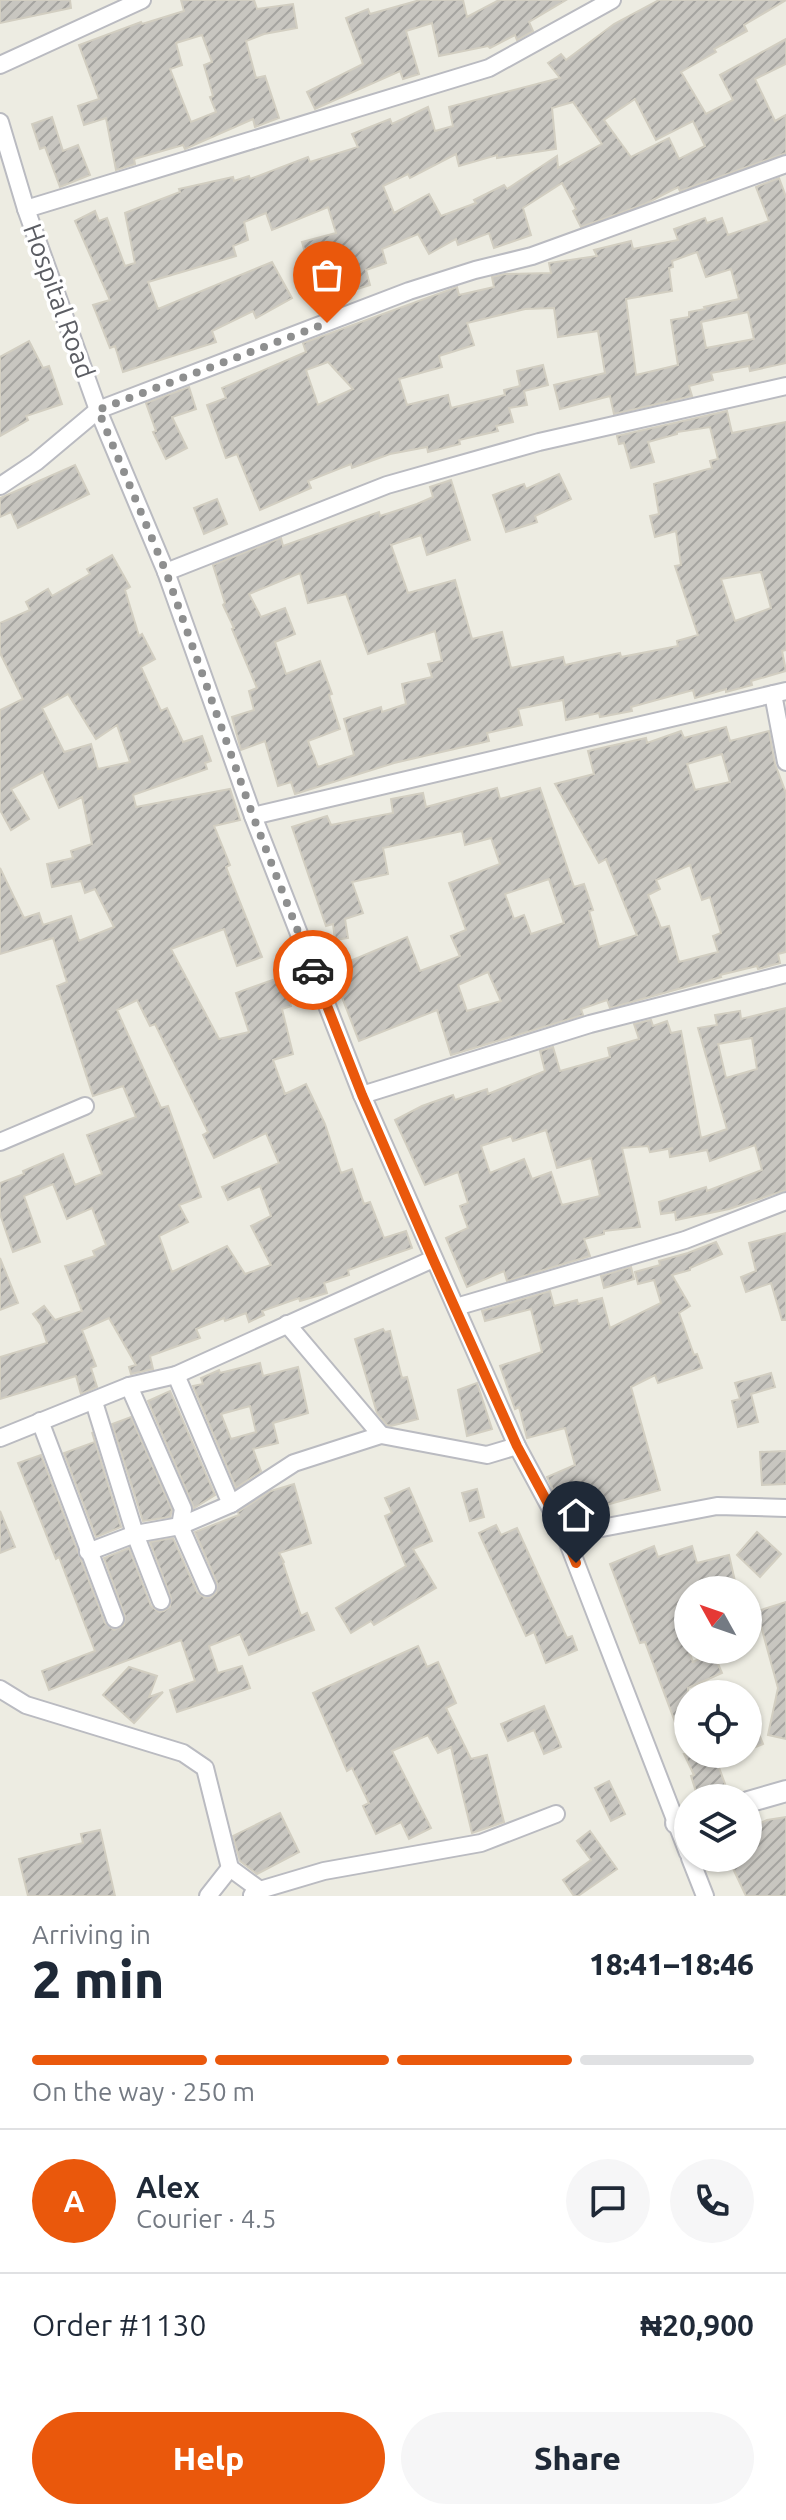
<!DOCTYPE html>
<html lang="en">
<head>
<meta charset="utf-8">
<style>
	:root { --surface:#fff; --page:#f6f6f7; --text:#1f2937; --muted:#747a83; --line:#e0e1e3; --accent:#ea580c }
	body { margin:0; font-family:Ubuntu,sans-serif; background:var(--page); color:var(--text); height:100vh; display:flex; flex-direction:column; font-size:30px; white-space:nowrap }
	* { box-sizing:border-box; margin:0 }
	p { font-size:26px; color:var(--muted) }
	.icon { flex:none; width:44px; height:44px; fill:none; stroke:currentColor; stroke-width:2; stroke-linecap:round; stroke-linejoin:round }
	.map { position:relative; height:1896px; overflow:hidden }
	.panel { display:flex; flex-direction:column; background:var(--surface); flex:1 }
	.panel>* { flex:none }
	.needle { width:52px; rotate:310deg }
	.fabs { position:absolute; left:674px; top:1576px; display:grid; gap:16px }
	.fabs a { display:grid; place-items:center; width:88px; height:88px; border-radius:50%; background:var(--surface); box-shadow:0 2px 6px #0004; font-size:40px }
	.pin { position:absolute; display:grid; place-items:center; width:68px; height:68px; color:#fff; margin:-82px -34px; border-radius:50% 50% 50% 0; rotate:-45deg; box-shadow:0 0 8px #0007 }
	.pin .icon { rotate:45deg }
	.courier { position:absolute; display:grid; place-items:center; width:80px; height:80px; margin:-40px; border:6px solid #ea580c; border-radius:50%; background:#fff; color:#222; box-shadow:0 2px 10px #0007 }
	.summary em { font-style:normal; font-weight:800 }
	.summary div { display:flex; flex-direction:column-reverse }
	.summary { display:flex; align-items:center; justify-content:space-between; height:136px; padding:0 32px }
	h1 { font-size:52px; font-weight:800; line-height:60px }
	.bar { display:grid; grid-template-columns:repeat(4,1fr); gap:12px 8px; align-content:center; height:96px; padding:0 32px }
	.bar i { height:10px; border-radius:6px; background:var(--line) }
	.bar .current { background:var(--accent) }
	.bar p { grid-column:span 4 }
	.line { display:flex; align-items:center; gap:20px; padding:0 32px; border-top:2px solid var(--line) }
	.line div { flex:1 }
	.round { display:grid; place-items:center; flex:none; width:84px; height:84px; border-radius:42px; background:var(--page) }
	.cta { display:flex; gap:16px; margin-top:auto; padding:16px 32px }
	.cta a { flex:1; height:92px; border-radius:48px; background:var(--accent); color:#fff; font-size:32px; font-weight:800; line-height:92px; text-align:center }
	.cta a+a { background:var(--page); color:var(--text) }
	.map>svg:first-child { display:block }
</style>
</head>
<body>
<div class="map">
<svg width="786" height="1896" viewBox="0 0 786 1896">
	<defs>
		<pattern id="building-hatch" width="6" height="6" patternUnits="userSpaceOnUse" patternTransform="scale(2)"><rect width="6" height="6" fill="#c8c6c0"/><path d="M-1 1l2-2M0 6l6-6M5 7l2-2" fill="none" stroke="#a5a4a0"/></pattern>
	</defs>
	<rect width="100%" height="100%" fill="#edece2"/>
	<!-- building -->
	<g fill="url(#building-hatch)" stroke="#d2cec1" stroke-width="2" fill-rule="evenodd">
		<polygon points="0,0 70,0 71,8 0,23"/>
		<path d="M181,0H254L257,9L293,4L297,28L264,34L246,41L256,78L265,76L279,118L255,127L253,119L185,149L183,145L134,159L135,164L116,170L106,118L84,125L78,106L99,99L79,45L141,22L142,24L184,11ZM202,35L212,62L204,65L213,96L210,97L216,112L191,122L170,69L182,65L176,43Z"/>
		<polygon points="420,0 463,0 467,17 499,0 566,0 529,22 533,31 517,40 515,35 490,48 488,46 439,56 432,23 406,31 419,74 403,79 400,71 315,109 307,92 363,64 346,18 368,9 370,14"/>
		<path d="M659,0H786L744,25L747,31L714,49L716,52L681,72L706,114L733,100L720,75L786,39V64L755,79L775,121L786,115V153L680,191L678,187L645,204L581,227L573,211L576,209L562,183L523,208L531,235L494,248L489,233L458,245L456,239L429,254L418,234L382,249L386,263L366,270L370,285L324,299L310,254L306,256L302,242L336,233L328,207L272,230L266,213L244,222L248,240L233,246L236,256L148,282L158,309L272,262L292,298L256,318L253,311L212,331L216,342L123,372L115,346L110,348L93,305L110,300L75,221L95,211L99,221L107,218L125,266L135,263L125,213L180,192L179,189L233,177L234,181L249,176L250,179L308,157L310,162L358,147L352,134L390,119L392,124L428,107L435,131L453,126L449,107L560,78L548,63L561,54L566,60L614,24ZM635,99L656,140L693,121L705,146L679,159L669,138L631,157L604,120ZM573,102L602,144L558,168L557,156L507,189L504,185L474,200L476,203L441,216L429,194L394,213L383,186L408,174L410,178L456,154L459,166L497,155V158L556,149L552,108Z"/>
		<polygon points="52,117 63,151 78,145 90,175 60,187 45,147 40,149 32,124"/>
		<path d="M779,178L786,197V363L750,371L749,366L711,373L713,380L689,386L692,396L614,414L610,396L560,409L554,385L605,373L598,331L558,337L554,308L525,309L467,323L474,345L439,356L442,367L399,379L407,405L448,395L451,408L505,395L504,390L520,386L517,371L543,365L548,385L524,391L527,405L509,408L513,422L496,426L498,431L459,440L460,444L428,452L427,447L390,454L352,468L351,464L308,481L311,488L260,510L237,454L226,458L207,405L226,398L222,388L306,352L303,343L457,287L459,295L494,287L492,277L505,274L551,273L549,263L597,256L594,250L631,241L633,249L678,240L674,229L705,218L707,223L722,218L728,235L769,221L756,187ZM697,252L706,277L731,269L739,299L704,307L705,309L689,312V317L671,320L678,365L636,375L626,299L672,291L669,268L673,267L672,261ZM748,312L754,339L706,348L701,322ZM328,362L353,389L318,405L306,370Z"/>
		<polygon points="29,341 43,368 49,366 62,404 26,416 28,420 0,436 0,357"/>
		<polygon points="189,387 196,409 172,417 187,448 166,459 153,432 156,431 146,403"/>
		<path d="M727,411L732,433L786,422V650L782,651L786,671L751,681L752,685L726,692V689L695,698L693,690L631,707L632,711L600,717L599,713L566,720L563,700L518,709L522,725L487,733L489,741L394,763L295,794L291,782L278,786L265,741L241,750L232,717L254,710L249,691L257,688L232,629L234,628L223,605L225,603L213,565L281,538L283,546L379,512L380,516L417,504L433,497L430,487L451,480L470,540L427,555L421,535L391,545L408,593L455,580L472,639L502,632L511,668L563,657L565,665L620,653L621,657L678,646L677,641L698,635L675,566L681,565L676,531L655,537L650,516L659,514L654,484L712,468L710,461L718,459L710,427L677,432V434L648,442L654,462L631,468L624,443L619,444L617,436ZM761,572L771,608L735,621L721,579ZM300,573L308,603L346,594L368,654L435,631L442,661L428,664L432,677L402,684L406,704L382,712L381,707L344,719L354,755L318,767L308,741L340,729L329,695L332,694L320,661L286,674L275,642L295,634L285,608L261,617L249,594Z"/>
		<polygon points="75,465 89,494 18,528 11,512 0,517 0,498"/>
		<polygon points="559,474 571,499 535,516 537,522 506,532 493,495 524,484 526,489"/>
		<polygon points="217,499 227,524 204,534 194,508"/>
		<path d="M112,555L130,587L125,590L139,636L142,634L155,659L141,667L161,711L167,708L183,742L202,736L211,761L205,763L207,769L133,795L136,807L230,789L240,820L214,826L230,865L226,867L262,957L237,966L224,929L171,949L219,1039L249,1032L236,993L301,970L305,980L285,989L291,1006L282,1009L293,1054L273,1060L285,1094L306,1084L325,1124L341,1173L352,1169L364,1204L370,1202L384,1238L406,1231L412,1248L348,1270L349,1275L324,1283L327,1293L300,1301L299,1298L262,1311L264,1315L249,1322L246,1313L225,1321L224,1318L196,1329L200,1338L150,1356L153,1369L131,1374L129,1367L136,1365L109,1318L82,1330L96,1366L91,1368L97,1387L81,1394L76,1376L0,1399V1357L47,1343L41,1325L33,1314L44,1306L55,1320L82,1311L65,1266L95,1256L93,1251L106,1245L92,1208L67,1219L53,1184L24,1196L40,1242L13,1252L0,1214V1183L24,1174L23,1171L63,1154L75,1185L102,1174L87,1135L136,1117L123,1086L93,1096L57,986L67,982L53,938L0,954V868L24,918L39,913L43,925L71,916L79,941L114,927L95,889L85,893L81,881L52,887L47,864L73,858L71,851L92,844L82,797L59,808L43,772L11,789L29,819L11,830L0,810V710L23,699L0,653V623L30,610L26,602L48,589L52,596L90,574L87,569ZM68,694L96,739L117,725L130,762L98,769L91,744L64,752L42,708ZM137,1000L150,1026L155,1024L208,1132L203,1135L214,1158L266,1133L279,1163L222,1187L228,1200L260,1186L271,1216L251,1226L271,1265L245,1274L227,1246L172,1272L159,1236L188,1222L179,1205L201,1197L168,1106L161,1108L117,1010Z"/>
		<path d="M726,727L730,741L769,731L775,764L786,793V952L778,954L780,963L758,969L757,966L720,975L721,977L610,1008L607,1000L581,1009L583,1015L451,1055L437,1010L359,1041L331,969L407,937L420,971L460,956L451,936L466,930L449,883L500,864L491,838L465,845L462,831L383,848L388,874L352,882L363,913L345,919L348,938L335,940L333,924L326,926L292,827L327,816L331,825L393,813L391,799L423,793L426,807L497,788L500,799L540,788L574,887L584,884L593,910L589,911L599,947L637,935L606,859L599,863L555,784L594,774L588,751L646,738L647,743L681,731L684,738ZM722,754L730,782L695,790L687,764ZM690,865L702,900L710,897L721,933L713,936L718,952L679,962L669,926L661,928L648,895L660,889L656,880ZM549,879L564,923L531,934L524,915L514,919L505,894ZM488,972L501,1001L467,1011L458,985Z"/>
		<path d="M786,1008V1190L729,1209L676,1220L675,1212L661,1214L659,1202L706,1187L707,1191L762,1170L755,1145L710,1161L707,1150L670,1157L669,1150L673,1148L650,1152L648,1146L622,1148L640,1227L604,1231V1234L584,1239L590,1256L507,1281L504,1271L467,1287L446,1238L468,1228L460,1206L468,1203L458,1172L425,1185L395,1120L422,1106L453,1095L455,1100L487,1089L488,1094L545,1071L540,1051L553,1047L560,1071L610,1057L608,1048L639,1039L634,1024L651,1020L653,1026L667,1021L671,1033L681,1031L701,1138L727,1129L698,1028L717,1025L715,1015L740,1011L741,1019ZM752,1038L757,1069L726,1078L718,1044ZM546,1130L557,1168L591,1158L600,1196L562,1205L551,1172L532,1179L524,1159L490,1173L481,1146L511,1136L513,1141Z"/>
		<polygon points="786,1233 786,1320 782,1320 771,1283 746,1292 741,1277 756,1271 749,1243"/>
		<polygon points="716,1242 722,1254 690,1268 690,1270 672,1275 690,1306 679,1313 694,1355 697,1354 702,1368 658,1383 655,1375 631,1387 660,1490 588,1510 580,1481 554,1492 547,1477 575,1465 565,1428 527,1438 519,1407 515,1409 500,1366 542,1352 531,1309 485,1321 482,1311 550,1291 554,1306 577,1300 578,1304 602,1298 610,1328 661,1303 654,1280 638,1284 635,1272 660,1265 659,1261 688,1253"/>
		<polygon points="0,1258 18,1303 0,1310"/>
		<polygon points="631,1267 634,1279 604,1288 601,1276"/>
		<polygon points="383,1329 385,1332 390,1331 402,1378 407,1377 418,1419 391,1426 387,1425 377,1413 355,1339"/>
		<path d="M260,1363L263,1376L298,1367L308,1413L273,1423L278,1443L253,1449L261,1471L236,1488L193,1386L203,1384L201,1378L219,1370L220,1373ZM250,1406L256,1432L231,1439L221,1414Z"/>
		<polygon points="771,1373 775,1387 751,1394 758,1422 738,1427 732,1401 740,1399 735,1383"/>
		<polygon points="477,1383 492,1429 467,1436 458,1390"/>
		<polygon points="170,1391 215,1495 194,1508 148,1401"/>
		<polygon points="131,1417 172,1510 170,1517 143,1521 112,1424"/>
		<polygon points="92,1432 121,1527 96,1537 64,1453 95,1442"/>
		<polygon points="786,1451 786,1484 762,1485 760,1452"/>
		<polygon points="41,1455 105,1623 114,1630 124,1625 125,1616 104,1558 129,1548 151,1606 159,1612 164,1611 170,1607 171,1598 150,1542 173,1538 197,1592 205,1598 211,1597 216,1593 217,1583 195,1532 239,1515 238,1512 271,1491 294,1484 311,1543 279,1553 284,1562 283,1563 301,1616 307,1613 314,1630 249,1655 240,1634 209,1646 218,1673 242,1666 250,1688 177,1712 170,1690 195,1681 181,1640 49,1690 42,1671 95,1651 59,1557 56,1559 18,1463"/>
		<polygon points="409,1488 432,1541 413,1549 436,1588 374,1625 371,1621 351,1633 336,1608 406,1566 385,1516 392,1513 385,1498"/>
		<polygon points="477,1489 484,1517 470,1521 462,1493"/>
		<polygon points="0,1511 15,1547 0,1553"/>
		<polygon points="496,1525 501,1535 517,1528 567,1638 572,1636 577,1650 546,1663 534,1632 526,1636 479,1533"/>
		<polygon points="757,1532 781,1554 760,1577 737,1555"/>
		<polygon points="654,1546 658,1557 692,1546 697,1563 729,1555 737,1590 688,1590 688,1627 681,1630 693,1662 713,1652 722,1673 688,1688 688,1754 714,1754 728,1792 709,1798 698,1798 691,1776 694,1775 684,1754 687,1754 645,1642 640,1643 610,1564"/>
		<polygon points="786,1602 786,1739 768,1735 778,1688 761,1626 748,1630 748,1614"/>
		<polygon points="418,1646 427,1667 438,1662 456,1703 446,1708 471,1759 487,1755 504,1822 472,1833 451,1747 438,1753 428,1735 392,1751 431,1828 409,1839 401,1822 376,1834 363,1806 369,1803 352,1768 347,1771 313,1693"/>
		<polygon points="129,1667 157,1676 149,1697 163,1692 134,1723 103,1695"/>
		<polygon points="544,1706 561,1747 544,1754 534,1730 508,1741 501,1724"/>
		<polygon points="748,1707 763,1744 748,1750"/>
		<polygon points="609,1781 625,1814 611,1821 595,1788"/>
		<polygon points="280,1813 299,1852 257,1874 240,1861 233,1836"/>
		<polygon points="786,1817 786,1896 746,1896 728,1858 748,1858 748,1829 767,1820"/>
		<polygon points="100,1830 115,1896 28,1896 19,1859 83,1843 81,1834"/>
		<polygon points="590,1831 617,1869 578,1896 574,1896 563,1880 591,1860 577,1841"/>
	</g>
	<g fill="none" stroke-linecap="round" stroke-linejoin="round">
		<!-- minor casing -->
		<g stroke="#babbc1" stroke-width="20">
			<g id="minor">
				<polyline points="0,65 142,0"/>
				<polyline points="0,122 26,209 98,410 166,572 253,816 362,1095 517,1446 565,1535 688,1853"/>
				<polyline points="26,209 489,68 612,0"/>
				<polyline points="0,486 36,462 98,410 409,291 475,270 532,256 786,164"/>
				<polyline points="166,572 387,485 539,442 786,386"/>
				<polyline points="773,694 786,762"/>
				<polyline points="253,816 786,691"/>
				<polyline points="362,1095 590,1024 786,974"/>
				<polyline points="0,1142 85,1106"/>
				<polyline points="456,1307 685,1240 786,1201"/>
				<polyline points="287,1324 381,1435"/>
				<polyline points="176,1375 231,1504"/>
				<polyline points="129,1386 183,1509 180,1526 207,1587"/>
				<polyline points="94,1402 135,1534 161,1601"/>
				<polyline points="40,1421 115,1619"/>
				<polyline points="0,1438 129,1386 176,1375 433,1259"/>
				<polyline points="565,1535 717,1506 786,1508"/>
				<polyline points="88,1552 135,1534 180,1526 231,1504 294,1463 381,1435 487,1455 517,1446"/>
				<polyline points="0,1689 26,1705 183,1753 205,1768 230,1868 260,1890"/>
				<polyline points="690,1858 705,1896"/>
				<polyline points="252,1895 260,1890 324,1871 481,1843 556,1814"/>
				<polyline points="208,1896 230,1868"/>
			</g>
		</g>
		<!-- tertiary casing -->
		<g stroke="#babbc1" stroke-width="24">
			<g id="tertiary">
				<polyline points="748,1802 786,1791"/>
				<polyline points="676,1823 688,1819"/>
			</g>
		</g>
		<!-- minor -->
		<use href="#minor" stroke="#fff" stroke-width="16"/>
		<!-- tertiary -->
		<use href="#tertiary" stroke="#fff" stroke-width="20"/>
	</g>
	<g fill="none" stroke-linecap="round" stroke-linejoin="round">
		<!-- done -->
		<polyline stroke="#8e8f8f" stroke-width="8" stroke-dasharray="0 14.4" points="313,970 253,816 166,572 98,410 327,323"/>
		<!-- route -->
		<polyline stroke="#ea580c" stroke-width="10" points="313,970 362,1095 433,1259 517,1446 565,1535 576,1563"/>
	</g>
	<g text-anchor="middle" stroke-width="7" stroke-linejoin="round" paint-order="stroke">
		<!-- street labels -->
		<g font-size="26" fill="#5b5d63" stroke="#fff">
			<text transform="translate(59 301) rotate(70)" y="9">Hospital Road</text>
		</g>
	</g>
</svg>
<div class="fabs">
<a><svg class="needle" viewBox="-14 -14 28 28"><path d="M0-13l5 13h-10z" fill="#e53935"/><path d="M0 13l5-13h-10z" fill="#747a83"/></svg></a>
<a><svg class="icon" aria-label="locate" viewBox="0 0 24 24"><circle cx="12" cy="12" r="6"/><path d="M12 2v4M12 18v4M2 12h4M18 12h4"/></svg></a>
<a><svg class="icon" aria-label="layers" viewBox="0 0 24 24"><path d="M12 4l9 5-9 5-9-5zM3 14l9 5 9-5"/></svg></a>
</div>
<div class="pin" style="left:327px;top:323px;background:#ea580c"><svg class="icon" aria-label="bag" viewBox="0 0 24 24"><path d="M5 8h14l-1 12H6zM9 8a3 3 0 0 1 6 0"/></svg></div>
<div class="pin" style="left:576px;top:1563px;background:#1f2937"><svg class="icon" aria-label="home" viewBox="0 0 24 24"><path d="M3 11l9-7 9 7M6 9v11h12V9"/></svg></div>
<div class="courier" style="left:313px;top:970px"><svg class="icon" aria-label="car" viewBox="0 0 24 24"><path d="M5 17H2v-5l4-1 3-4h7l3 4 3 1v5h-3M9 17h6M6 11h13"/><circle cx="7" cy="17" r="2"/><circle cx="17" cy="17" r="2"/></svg></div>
</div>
<section class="panel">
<div class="summary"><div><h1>2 min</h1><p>Arriving in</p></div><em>18:41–18:46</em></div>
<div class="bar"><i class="current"></i><i class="current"></i><i class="current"></i><i></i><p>On the way · 250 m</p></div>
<div class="line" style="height:144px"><b class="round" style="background:var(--accent);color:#fff">A</b><div><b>Alex</b><p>Courier · 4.5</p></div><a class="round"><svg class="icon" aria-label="chat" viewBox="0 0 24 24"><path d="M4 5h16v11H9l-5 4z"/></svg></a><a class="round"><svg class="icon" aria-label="phone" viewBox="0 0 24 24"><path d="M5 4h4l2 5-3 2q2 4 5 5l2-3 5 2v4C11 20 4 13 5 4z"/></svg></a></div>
<div class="line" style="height:104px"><div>Order #1130</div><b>₦20,900</b></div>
<div class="cta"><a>Help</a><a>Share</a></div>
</section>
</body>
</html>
